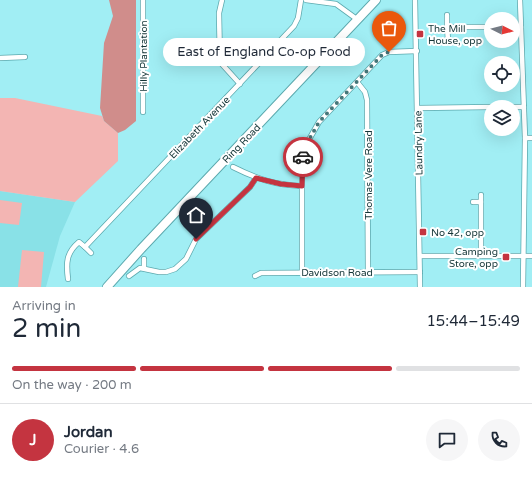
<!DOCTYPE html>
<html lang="en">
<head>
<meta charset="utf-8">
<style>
	:root { --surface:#fff; --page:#f6f6f7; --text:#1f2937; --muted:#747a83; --line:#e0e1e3; --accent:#c43440 }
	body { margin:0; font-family:"Varela Round",sans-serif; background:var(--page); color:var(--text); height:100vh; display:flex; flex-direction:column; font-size:15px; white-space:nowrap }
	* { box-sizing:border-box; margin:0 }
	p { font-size:13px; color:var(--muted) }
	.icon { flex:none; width:22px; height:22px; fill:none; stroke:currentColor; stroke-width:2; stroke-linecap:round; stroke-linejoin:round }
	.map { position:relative; height:287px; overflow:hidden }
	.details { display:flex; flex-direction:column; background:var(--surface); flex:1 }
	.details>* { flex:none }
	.needle { width:26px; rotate:96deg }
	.tools { position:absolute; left:484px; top:12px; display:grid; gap:8px }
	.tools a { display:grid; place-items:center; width:36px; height:36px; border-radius:50%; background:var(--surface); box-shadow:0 4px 16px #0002; font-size:20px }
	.pin { position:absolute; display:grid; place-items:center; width:34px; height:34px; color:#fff; margin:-41px -17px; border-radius:50% 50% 50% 0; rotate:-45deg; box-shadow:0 0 4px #0007 }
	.pin .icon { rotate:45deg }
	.courier { position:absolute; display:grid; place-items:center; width:40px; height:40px; margin:-20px; border:3px solid #c43440; border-radius:50%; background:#fff; color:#222; box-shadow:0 1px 5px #0007 }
	.bubble { position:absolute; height:28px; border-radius:14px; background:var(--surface); box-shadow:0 4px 16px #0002; font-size:13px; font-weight:600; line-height:28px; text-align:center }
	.summary em { font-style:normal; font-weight:600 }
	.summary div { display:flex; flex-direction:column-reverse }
	.summary { display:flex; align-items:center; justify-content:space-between; height:68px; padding:0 12px }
	h1 { font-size:26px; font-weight:600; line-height:30px }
	.bar { display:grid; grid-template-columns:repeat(4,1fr); gap:6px 4px; align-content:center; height:48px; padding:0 12px }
	.bar i { height:5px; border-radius:3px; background:var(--line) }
	.bar .on { background:var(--accent) }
	.bar p { grid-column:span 4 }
	.line { display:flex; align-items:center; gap:10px; padding:0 12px; border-top:1px solid var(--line) }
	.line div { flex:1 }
	.round { display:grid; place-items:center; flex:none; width:42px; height:42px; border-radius:21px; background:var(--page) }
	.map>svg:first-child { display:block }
</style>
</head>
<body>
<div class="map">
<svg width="532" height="287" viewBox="0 0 532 287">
	<rect width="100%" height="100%" fill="#a1eef4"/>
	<!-- built -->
	<polygon fill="#89e1e7" points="0,191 75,202 60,236 46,287 0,287"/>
	<!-- green -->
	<g fill="#f3b5b3">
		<polygon points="0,98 15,98 102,116 104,121 118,133 118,161 75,202 0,191"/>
		<polygon points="0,200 22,203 19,225 0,223"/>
		<polygon points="22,250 44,252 41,287 18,287"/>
	</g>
	<!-- forest -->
	<polygon fill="#d08d8b" points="109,0 136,0 136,121 125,130 118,133 104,121 100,108 104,43 113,16"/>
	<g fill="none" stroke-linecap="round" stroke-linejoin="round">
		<!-- street casing -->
		<g stroke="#5ca9ae" stroke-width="6">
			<g id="street">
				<polyline points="222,0 219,13 220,62 240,84"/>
				<polyline points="306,0 336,4 358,20"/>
				<polyline points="415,0 420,287"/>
				<polyline points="520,0 525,138 523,287"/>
				<polyline points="447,15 447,27"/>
				<polyline points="513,27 521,27"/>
				<polyline points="448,40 447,27 491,27"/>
				<polyline points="0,58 25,57"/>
				<polyline points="357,82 365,92 367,100 368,272"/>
				<polyline points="493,107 524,107"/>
				<polyline points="418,108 491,107"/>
				<polyline points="143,112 143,0"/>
				<polyline points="525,138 532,138"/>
				<path d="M233,167C257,179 275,185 302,186"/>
				<polyline points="481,195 481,256"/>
				<polyline points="473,202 481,202"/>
				<polyline points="91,253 85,247 294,26 298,18 301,0"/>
				<polyline points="420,256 532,256"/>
				<polyline points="144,268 144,259"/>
				<polyline points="302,272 302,163 307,143 319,122 382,55 389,52 417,51"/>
				<polyline points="129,276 140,268 159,272 166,272 175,269 186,259 196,239 250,187 256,178"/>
				<polyline points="255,276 261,273 420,272"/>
				<path d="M68,279C66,263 66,253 79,242L85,247"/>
			</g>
		</g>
		<!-- highway casing -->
		<g stroke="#5ca9ae" stroke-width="10">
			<polyline id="highway" points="107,287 141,249 376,0"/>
		</g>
		<!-- street -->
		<use href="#street" stroke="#fff" stroke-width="4.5"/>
		<!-- highway -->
		<use href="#highway" stroke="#fff" stroke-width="8"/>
	</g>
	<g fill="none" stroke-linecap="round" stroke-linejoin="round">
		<!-- done -->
		<polyline stroke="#457679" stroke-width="4" stroke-dasharray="0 7.2" points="303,157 307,143 319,122 382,55 389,52"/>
		<!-- route -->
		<polyline stroke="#c43440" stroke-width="5" points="196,239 250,187 256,178 281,184 302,186 303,157"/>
	</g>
	<!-- markers -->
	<g fill="#c43440" stroke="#fff" stroke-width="1.5">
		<rect x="416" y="30" width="8" height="8" rx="2"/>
		<rect x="419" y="228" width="8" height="8" rx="2"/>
		<rect x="502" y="253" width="8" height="8" rx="2"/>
	</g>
	<g text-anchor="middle" stroke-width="4" stroke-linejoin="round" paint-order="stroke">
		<!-- poi labels -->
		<g font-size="10" fill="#143537" stroke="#fff" text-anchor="start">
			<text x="428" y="32">The Mill<tspan x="428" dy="12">House, opp</tspan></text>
			<text x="431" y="236">No 42, opp</text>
			<text x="498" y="255" text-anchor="end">Camping<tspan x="498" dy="12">Store, opp</tspan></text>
		</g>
		<!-- street labels -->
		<g font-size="10" fill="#143537" stroke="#fff">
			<text transform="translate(143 56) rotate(-90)" y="4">Hilly Plantation</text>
			<text transform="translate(199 127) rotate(-46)" y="4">Elizabeth Avenue</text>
			<text transform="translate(241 143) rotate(-46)" y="4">Ring Road</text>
			<text transform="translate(418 143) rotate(-91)" y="4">Laundry Lane</text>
			<text transform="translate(368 175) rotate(-90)" y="4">Thomas Vere Road</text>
			<text x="337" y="276">Davidson Road</text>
		</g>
	</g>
</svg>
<div class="tools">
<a><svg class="needle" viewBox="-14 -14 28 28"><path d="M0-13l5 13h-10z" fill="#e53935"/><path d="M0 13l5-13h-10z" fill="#747a83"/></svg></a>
<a><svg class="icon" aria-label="locate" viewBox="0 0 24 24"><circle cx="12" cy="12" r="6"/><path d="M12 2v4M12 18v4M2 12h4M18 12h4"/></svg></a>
<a><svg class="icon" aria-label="layers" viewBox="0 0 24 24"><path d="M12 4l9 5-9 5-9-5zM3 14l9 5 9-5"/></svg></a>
</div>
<div class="pin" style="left:389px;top:52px;background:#ea580c"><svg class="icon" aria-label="bag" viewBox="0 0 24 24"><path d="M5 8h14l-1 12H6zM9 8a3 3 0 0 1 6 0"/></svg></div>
<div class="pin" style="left:196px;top:239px;background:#1f2937"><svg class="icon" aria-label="home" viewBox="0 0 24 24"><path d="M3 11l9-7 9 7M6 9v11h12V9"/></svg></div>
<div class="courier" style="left:303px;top:157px"><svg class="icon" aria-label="car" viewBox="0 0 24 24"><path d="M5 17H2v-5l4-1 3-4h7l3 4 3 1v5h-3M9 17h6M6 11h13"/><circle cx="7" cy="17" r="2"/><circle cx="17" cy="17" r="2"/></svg></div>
<div class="bubble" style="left:163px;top:38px;width:202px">East of England Co-op Food</div>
</div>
<section class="details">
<div class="summary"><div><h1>2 min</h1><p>Arriving in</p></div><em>15:44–15:49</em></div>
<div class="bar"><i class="on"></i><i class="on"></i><i class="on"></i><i></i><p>On the way · 200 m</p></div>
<div class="line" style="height:72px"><b class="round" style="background:var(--accent);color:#fff">J</b><div><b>Jordan</b><p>Courier · 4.6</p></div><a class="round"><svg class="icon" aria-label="chat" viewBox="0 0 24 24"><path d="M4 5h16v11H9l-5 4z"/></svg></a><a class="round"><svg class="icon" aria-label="phone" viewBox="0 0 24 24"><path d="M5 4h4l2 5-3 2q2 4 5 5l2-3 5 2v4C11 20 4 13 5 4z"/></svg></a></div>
</section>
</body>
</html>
